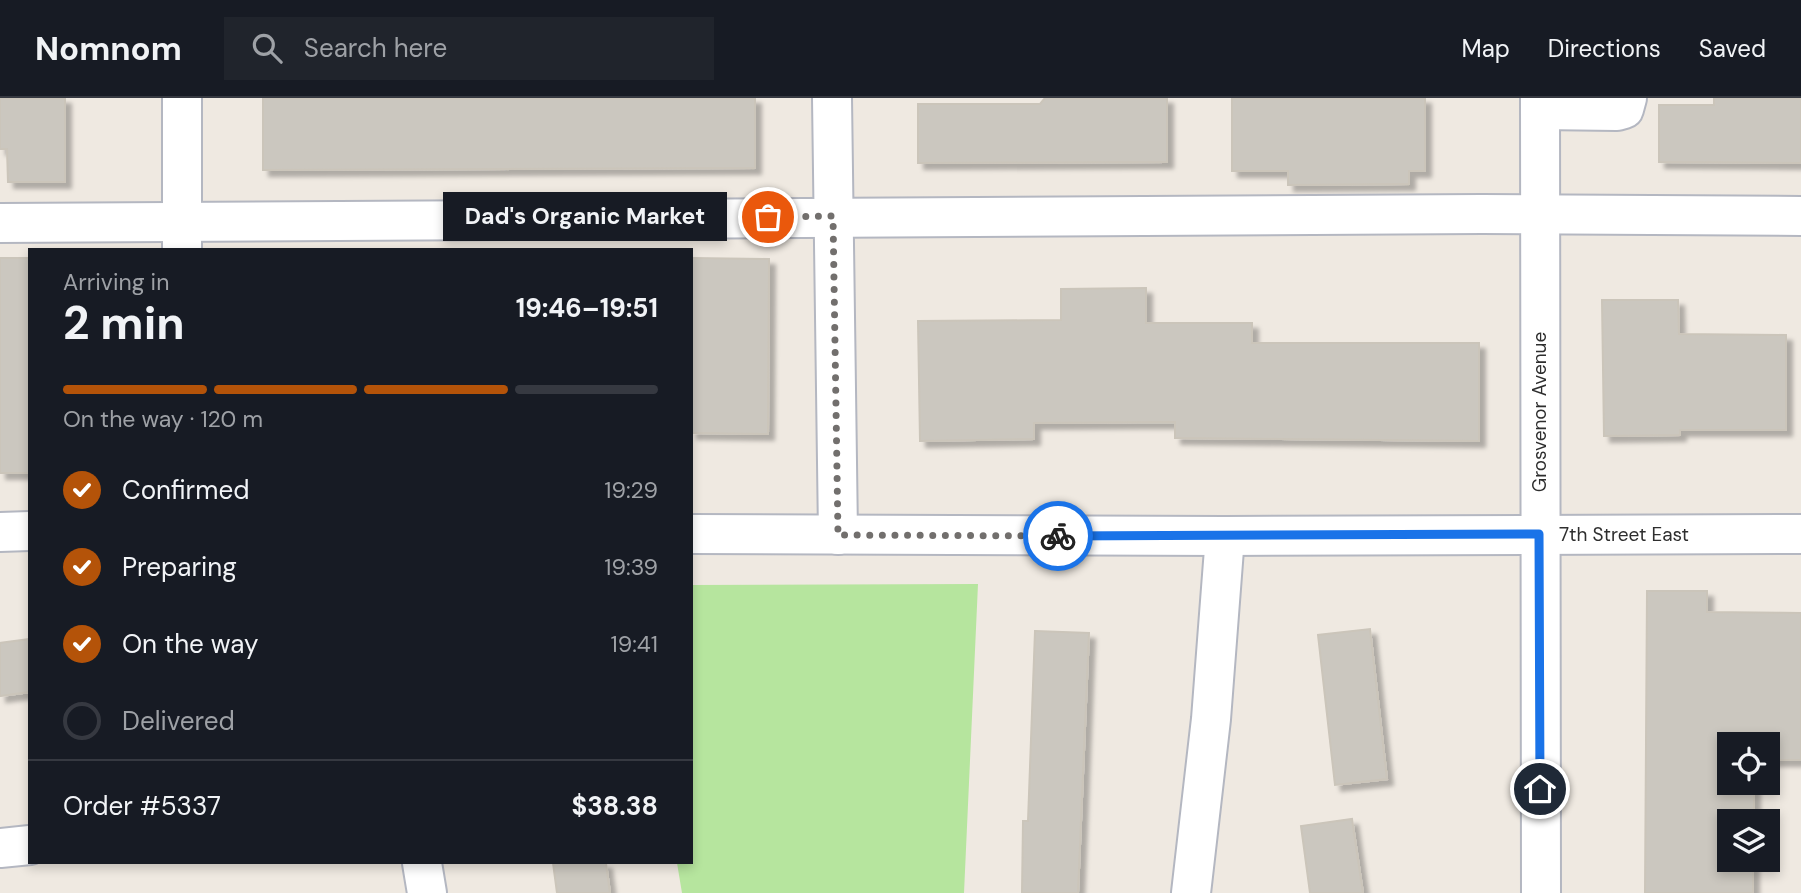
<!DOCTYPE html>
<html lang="en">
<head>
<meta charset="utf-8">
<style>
	:root { --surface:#171b24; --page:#20242c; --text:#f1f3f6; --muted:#9ea1a6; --line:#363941; --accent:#b45309 }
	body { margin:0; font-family:"DM Sans",sans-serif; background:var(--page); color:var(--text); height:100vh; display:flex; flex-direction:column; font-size:26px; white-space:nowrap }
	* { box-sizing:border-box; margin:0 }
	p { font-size:23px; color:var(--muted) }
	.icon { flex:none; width:38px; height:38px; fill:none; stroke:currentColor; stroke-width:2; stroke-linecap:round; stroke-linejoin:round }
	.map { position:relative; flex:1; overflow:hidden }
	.panel { position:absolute; left:28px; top:150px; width:665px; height:616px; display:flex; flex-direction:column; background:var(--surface); border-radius:0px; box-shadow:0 4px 10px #0003 }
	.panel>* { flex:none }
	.controls { position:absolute; left:1717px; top:634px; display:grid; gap:14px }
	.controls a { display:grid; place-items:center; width:63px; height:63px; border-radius:0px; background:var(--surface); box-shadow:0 4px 10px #0003; font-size:35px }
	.pin { position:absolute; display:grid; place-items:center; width:60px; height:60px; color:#fff; margin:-30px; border:4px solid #fff; border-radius:50%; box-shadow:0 2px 7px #0007 }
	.courier { position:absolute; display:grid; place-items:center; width:70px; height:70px; margin:-35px; border:5px solid #1a73e8; border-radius:50%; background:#fff; color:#222; box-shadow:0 2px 9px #0007 }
	.bubble { position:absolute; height:49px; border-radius:0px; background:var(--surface); box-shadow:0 4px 10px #0003; font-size:23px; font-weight:700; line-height:49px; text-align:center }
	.summary em { font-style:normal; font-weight:700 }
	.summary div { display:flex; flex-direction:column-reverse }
	.summary { display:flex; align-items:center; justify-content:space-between; height:119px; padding:0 35px }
	h1 { font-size:46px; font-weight:700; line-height:52px }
	.bar { display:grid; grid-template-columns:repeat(4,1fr); gap:10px 7px; align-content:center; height:84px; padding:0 35px }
	.bar i { height:9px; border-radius:5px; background:var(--line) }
	.bar .current { background:var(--accent) }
	.bar p { grid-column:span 4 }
	.line { display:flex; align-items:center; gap:18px; padding:0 35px; border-top:2px solid var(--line) }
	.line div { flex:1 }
	ol { padding:0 35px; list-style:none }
	li { display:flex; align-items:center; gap:21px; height:77px }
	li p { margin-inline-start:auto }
	li .icon { padding:7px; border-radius:50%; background:var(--accent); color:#fff; stroke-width:4 }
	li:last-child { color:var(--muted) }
	li i { width:38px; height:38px; border:4px solid var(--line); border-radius:50% }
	header { display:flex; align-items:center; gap:42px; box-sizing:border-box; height:98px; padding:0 35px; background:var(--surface); border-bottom:2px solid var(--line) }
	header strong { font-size:33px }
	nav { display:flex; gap:38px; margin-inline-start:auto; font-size:24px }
	.search { width:490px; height:63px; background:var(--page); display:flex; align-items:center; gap:18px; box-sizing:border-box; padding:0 24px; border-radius:0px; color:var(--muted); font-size:26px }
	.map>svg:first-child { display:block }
</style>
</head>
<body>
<header>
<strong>Nomnom</strong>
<div class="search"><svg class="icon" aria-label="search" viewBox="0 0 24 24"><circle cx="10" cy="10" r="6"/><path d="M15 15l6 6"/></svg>Search here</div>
<nav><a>Map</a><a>Directions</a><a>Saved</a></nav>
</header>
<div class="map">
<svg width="1801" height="795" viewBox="0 0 1801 795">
	<defs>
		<filter id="shadow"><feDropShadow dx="6" dy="6" stdDeviation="2" flood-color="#0004"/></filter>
	</defs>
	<rect width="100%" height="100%" fill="#efe9e1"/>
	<!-- green -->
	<polygon fill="#b6e59e" points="978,486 964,795 682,795 677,765 691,765 691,487"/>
	<!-- building -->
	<g fill="#cbc7bf" stroke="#cbc5ba" stroke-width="2" filter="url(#shadow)">
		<polygon points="0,0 65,0 65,84 8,84 7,51 0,51"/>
		<polygon points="263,0 755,0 755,70 263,72"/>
		<polygon points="1045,0 1167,0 1167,64 918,65 918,6 1040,6"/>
		<polygon points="1232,0 1425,0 1425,73 1409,73 1409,86 1288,87 1288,73 1232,73"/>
		<polygon points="1714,0 1801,0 1801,65 1659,64 1659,7 1714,7"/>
		<rect x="0" y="160" width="30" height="215"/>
		<polygon points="691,160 769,161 768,336 691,335"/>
		<polygon points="1146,190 1146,225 1252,225 1252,245 1479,245 1479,343 1175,340 1175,324 1034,325 1034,341 920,343 918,223 1061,222 1061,191"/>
		<polygon points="1602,202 1678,202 1679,236 1786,237 1786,332 1680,332 1680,337 1604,338"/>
		<polygon points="1647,493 1707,493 1707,514 1801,515 1801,662 1768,662 1768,646 1729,646 1729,684 1754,684 1754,723 1729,723 1729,761 1753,761 1753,795 1645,795"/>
		<polygon points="1370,531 1387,681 1335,687 1318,537"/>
		<polygon points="1035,533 1089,535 1078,795 1022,795 1023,723 1028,723"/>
		<polygon points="30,541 30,594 0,598 0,545"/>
		<polygon points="1352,721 1363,795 1310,795 1301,728"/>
		<polygon points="553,765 606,765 610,795 557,795"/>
	</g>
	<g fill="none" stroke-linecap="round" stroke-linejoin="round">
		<!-- minor casing -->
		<g stroke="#b4b7c1" stroke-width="42">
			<g id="minor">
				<polyline points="182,0 182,152"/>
				<polyline points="832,0 838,437"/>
				<polyline points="1540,0 1541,795"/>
				<polyline points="1540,12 1617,13 1624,11 1627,0"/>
				<polyline points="0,125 1482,116 1801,118"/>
				<polyline points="0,434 30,433"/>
				<polyline points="691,436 1225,438 1801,436"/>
				<polyline points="0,750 30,747"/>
				<polyline points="422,765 427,795"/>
				<polyline points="1191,795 1211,621 1225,438"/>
			</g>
		</g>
		<!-- minor -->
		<use href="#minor" stroke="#fff" stroke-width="38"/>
	</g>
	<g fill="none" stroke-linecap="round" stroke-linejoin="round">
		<!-- done -->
		<polyline stroke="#726f6d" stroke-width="7" stroke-dasharray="0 12.6" points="768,119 833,118 838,437 1058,438"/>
		<!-- route -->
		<polyline stroke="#1a73e8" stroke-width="9" points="1058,438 1539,436 1540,691"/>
	</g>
	<g text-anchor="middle" stroke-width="7" stroke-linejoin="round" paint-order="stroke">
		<!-- street labels -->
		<g font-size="19" fill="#2e2e2e" stroke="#fff">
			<text transform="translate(1539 314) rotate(-90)" y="7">Grosvenor Avenue</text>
			<text x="1624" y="443">7th Street East</text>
		</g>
	</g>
</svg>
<div class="controls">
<a><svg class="icon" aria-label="locate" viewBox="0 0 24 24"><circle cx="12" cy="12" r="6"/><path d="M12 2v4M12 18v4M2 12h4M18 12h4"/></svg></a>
<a><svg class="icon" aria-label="layers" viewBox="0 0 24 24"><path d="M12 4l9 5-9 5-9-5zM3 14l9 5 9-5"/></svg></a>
</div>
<div class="pin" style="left:768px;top:119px;background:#ea580c"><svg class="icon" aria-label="bag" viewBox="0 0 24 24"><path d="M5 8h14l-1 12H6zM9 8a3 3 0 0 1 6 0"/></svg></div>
<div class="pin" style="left:1540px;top:691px;background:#1f2937"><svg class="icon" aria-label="home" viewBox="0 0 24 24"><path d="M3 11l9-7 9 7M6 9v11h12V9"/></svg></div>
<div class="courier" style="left:1058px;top:438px"><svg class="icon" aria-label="bike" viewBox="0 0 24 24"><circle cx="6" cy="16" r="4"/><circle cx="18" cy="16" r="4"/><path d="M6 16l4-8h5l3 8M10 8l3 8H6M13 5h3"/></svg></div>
<div class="bubble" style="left:443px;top:94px;width:284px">Dad's Organic Market</div>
<section class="panel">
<div class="summary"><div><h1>2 min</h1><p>Arriving in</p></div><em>19:46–19:51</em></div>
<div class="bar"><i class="current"></i><i class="current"></i><i class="current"></i><i></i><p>On the way · 120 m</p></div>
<ol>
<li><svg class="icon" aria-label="check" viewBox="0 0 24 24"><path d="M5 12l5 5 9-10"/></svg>Confirmed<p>19:29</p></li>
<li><svg class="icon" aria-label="check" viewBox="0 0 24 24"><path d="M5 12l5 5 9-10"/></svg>Preparing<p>19:39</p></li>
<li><svg class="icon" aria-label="check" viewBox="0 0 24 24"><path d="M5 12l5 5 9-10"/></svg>On the way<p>19:41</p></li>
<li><i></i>Delivered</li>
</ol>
<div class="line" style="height:91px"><div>Order #5337</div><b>$38.38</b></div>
</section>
</div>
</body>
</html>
